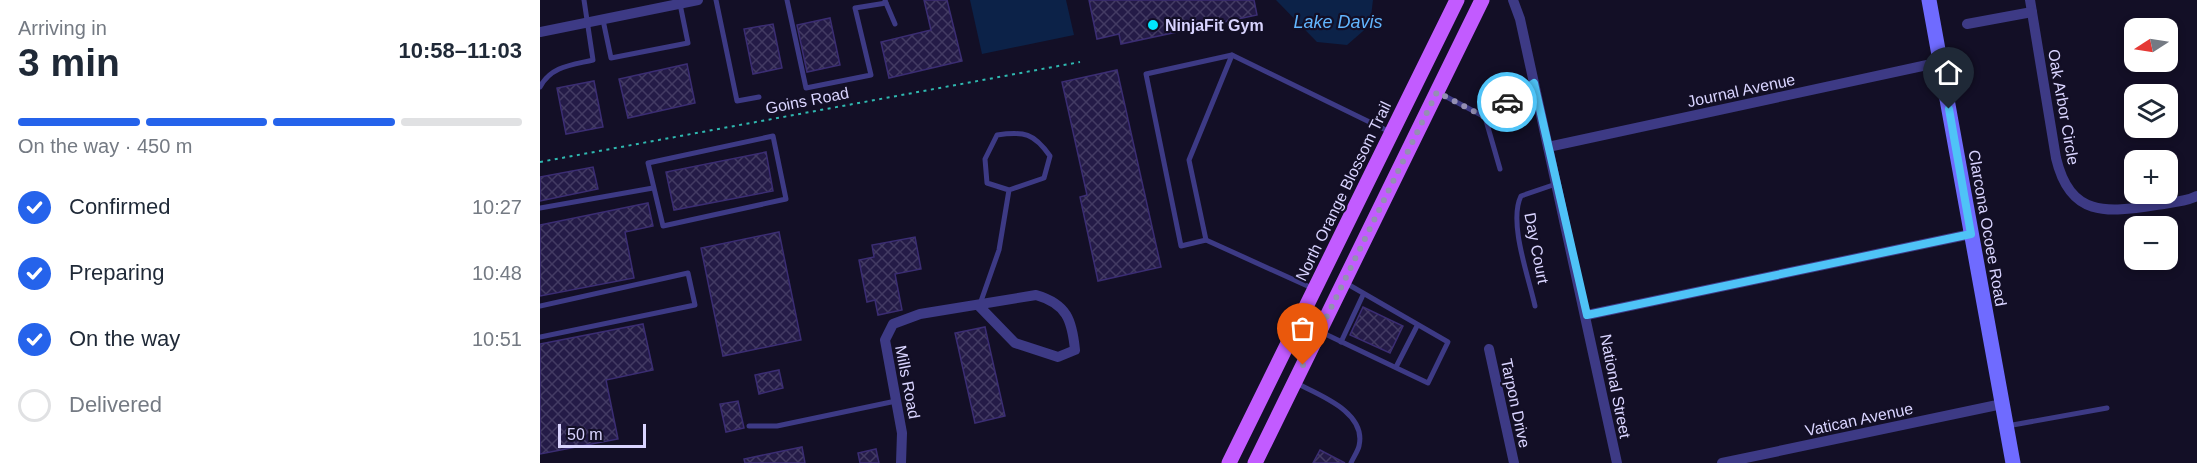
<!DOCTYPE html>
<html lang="en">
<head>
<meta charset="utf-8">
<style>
	:root { --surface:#fff; --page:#f2f2f3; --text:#1f2937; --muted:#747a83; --line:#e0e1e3; --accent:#2563eb }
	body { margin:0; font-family:Helvetica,sans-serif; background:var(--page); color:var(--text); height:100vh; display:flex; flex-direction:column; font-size:22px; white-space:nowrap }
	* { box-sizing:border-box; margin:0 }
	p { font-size:20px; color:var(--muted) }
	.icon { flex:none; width:33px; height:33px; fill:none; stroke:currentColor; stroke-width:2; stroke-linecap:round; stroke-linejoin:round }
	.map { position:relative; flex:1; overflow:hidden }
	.sheet { display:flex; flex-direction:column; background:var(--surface); width:540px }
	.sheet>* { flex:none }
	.needle { width:39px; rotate:258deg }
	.tools { position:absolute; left:1584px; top:18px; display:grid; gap:12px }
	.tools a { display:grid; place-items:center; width:54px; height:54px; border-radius:12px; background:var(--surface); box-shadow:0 3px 9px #0003; font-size:30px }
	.scale { position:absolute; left:18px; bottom:15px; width:88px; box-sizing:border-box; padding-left:6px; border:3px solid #d9d4ff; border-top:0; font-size:16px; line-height:21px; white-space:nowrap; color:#d9d4ff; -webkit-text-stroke:4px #130f26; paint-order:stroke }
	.pin { position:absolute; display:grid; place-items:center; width:51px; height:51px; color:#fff; margin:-62px -26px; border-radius:50% 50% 50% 0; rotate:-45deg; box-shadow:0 0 6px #0007 }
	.pin .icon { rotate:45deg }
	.courier { position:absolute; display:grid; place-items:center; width:60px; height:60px; margin:-30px; border:4px solid #4fc3f7; border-radius:50%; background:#fff; color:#222; box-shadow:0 2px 8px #0007 }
	.headline em { font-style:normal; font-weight:600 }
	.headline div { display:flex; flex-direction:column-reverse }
	.headline { display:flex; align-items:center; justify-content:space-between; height:102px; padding:0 18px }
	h1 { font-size:39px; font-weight:600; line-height:45px }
	.bar { display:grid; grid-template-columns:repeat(4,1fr); gap:9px 6px; align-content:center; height:72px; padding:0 18px }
	.bar i { height:8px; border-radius:4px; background:var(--line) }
	.bar .active { background:var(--accent) }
	.bar p { grid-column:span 4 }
	ol { padding:0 18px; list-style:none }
	li { display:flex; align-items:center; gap:18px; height:66px }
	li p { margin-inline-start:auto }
	li .icon { padding:6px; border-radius:50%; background:var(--accent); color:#fff; stroke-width:4 }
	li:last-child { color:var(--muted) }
	li i { width:33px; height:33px; border:3px solid var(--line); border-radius:50% }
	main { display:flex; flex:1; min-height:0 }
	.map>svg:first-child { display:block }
</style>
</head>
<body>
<main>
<section class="sheet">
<div class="headline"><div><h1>3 min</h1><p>Arriving in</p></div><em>10:58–11:03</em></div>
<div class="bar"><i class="active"></i><i class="active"></i><i class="active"></i><i></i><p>On the way · 450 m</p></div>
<ol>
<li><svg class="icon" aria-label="check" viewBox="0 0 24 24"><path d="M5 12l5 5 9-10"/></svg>Confirmed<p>10:27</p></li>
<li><svg class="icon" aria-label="check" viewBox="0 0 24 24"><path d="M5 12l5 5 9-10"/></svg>Preparing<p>10:48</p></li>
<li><svg class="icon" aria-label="check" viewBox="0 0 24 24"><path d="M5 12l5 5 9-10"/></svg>On the way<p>10:51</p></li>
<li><i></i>Delivered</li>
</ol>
</section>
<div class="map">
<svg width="1657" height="463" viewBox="0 0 1657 463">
	<defs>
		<pattern id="building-cross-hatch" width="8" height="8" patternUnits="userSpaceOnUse" patternTransform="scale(1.5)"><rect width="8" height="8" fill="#241b47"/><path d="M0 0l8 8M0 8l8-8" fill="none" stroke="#433b63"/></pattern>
	</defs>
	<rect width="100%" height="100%" fill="#130f26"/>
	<!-- water -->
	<g fill="#0c2248">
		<polygon points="430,0 526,0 534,35 442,54"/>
		<polygon points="736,0 833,0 830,25 807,45 777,42"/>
	</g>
	<!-- building -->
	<g fill="url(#building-cross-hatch)" stroke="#3b2d73" stroke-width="1.5">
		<polygon points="384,0 407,0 422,61 349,78 341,42 391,30"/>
		<polygon points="549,0 714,0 717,15 581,44 579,34 557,39"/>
		<polygon points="290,18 300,65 267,72 257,25"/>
		<polygon points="233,24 242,68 213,74 204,29"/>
		<polygon points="147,64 155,103 88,118 79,79"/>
		<polygon points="577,70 621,267 558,281 540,197 547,195 522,82"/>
		<polygon points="54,81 63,127 26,134 17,88"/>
		<polygon points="226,152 233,191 134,210 126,172"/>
		<polygon points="53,167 58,189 0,201 0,177"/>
		<polygon points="108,203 113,226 85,232 94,278 0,296 0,225"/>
		<polygon points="239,232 261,340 183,356 161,248"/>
		<polygon points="375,237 381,269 355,274 362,310 338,315 335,300 327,302 319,260 334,257 332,245"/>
		<polygon points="823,307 863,326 850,353 810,335"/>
		<polygon points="103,324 113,370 66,380 78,439 0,454 0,344"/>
		<polygon points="445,327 465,416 435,423 415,333"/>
		<polygon points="239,370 243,388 219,394 215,375"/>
		<polygon points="198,401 204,428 186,432 180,404"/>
		<polygon points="262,447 265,463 205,463 204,459"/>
		<polygon points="336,449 339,463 320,463 318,453"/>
		<polygon points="780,450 805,463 773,463"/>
	</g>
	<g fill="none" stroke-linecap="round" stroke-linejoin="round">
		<!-- path -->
		<polyline stroke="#2fb8b0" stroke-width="2" stroke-dasharray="3 4.5" stroke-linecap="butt" points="0,162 540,62"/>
		<!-- service -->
		<g stroke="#3d3a85" stroke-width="5">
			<polyline points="176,0 197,101 219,97"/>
			<polyline points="247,0 266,88 331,75 315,8 346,3 345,0"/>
			<polyline points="346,3 355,24"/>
			<polyline points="63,20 71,58 148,43 140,4"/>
			<path d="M0,87C11,66 32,65 53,60L44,0"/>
			<polyline points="899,93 945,117 993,84"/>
			<polyline points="945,117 960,169"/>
			<polygon points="233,136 246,199 123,226 108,163"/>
			<polyline points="0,208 113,188"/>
			<polyline points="666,240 649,160 692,55"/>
			<polyline points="772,288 666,240 641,246 606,74 692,55 850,132"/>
			<path d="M440,304L459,250L469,190L447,183L445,159L457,135C484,131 494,133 510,156L504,178L469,190"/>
			<polyline points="0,306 148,273 155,305 0,337"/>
			<path d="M995,306C989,278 968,222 981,196L1016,184"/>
			<polyline points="781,332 888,383 908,342 804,282"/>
			<polyline points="801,342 823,295"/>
			<polyline points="856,367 877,326"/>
			<path d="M756,383C779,395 827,412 819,446C818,451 813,458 811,463"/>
			<polyline points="209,426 237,426 356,401"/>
			<polyline points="1467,426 1567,408"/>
		</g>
		<!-- minor -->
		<g stroke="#3d3a85" stroke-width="10">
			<polyline points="973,0 980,19 1077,463"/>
			<path d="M1490,0L1516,158C1530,217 1566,213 1616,205C1628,203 1646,202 1657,196"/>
			<polyline points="1427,24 1492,12"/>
			<polyline points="0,32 158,0"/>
			<polyline points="1008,147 1401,62"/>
			<polyline points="1047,315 1431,234"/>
			<polyline points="761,317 779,332"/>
			<polyline points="949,349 974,463"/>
			<path d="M361,463L362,433L345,340L353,324L380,314L496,295C527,304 532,320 535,350L518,357L475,343L439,306"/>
			<polyline points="1182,463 1462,404"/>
		</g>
		<!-- secondary -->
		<polyline stroke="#6f6bff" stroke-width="15" points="1389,0 1473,463"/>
		<!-- primary -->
		<g stroke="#c25bff" stroke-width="15">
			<polyline points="689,463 917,0"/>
			<polyline points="715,463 942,0"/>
		</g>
	</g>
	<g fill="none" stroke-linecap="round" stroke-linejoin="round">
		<!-- done -->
		<polyline stroke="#948fb3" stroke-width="6" stroke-dasharray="0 10.8" points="763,365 897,92 945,117 967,102"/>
		<!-- route -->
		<polyline stroke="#4fc3f7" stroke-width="8" points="967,102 994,83 1047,315 1431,234 1409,109"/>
	</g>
	<!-- markers -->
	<circle fill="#00e5ff" stroke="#130f26" stroke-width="2" cx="613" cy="25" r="6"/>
	<g text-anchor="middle" stroke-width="4.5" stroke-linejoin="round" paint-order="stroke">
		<!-- poi labels -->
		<g font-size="16" font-weight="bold" fill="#d9d4ff" stroke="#130f26" text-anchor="start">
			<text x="625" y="31">NinjaFit Gym</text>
		</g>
		<!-- street labels -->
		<g font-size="16" fill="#d9d4ff" stroke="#130f26">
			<text transform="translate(1201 90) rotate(-12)" y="6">Journal Avenue</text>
			<text transform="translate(267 100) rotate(-11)" y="6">Goins Road</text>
			<text transform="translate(1524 107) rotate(80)" y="6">Oak Arbor Circle</text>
			<text transform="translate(803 191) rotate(-64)" y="6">North Orange Blossom Trail</text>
			<text transform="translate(1448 228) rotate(80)" y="6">Clarcona Ocoee Road</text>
			<text transform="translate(997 248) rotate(79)" y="6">Day Court</text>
			<text transform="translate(368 382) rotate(79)" y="6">Mills Road</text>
			<text transform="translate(1076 386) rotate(79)" y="6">National Street</text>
			<text transform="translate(976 403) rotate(78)" y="6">Tarpon Drive</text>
			<text transform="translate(1319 419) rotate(-12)" y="6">Vatican Avenue</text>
		</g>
		<!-- water labels -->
		<g font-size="18" font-style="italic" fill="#62b6ff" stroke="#130f26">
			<text x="798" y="28">Lake Davis</text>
		</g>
	</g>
</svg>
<div class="tools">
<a><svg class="needle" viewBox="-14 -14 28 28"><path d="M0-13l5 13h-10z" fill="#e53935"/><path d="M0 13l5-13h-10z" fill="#747a83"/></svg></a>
<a><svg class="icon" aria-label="layers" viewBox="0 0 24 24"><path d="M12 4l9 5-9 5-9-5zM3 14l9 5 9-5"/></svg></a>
<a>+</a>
<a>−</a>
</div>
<div class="scale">50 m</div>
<div class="pin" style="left:763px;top:365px;background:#ea580c"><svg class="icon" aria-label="bag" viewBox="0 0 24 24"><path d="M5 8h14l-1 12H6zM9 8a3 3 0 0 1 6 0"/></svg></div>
<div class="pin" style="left:1409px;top:109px;background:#1f2937"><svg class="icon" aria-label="home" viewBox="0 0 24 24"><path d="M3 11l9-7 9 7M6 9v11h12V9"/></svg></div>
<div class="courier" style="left:967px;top:102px"><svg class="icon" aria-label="car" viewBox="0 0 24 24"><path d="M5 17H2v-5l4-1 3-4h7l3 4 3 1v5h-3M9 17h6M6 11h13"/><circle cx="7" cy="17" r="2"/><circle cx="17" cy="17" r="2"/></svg></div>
</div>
</main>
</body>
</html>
